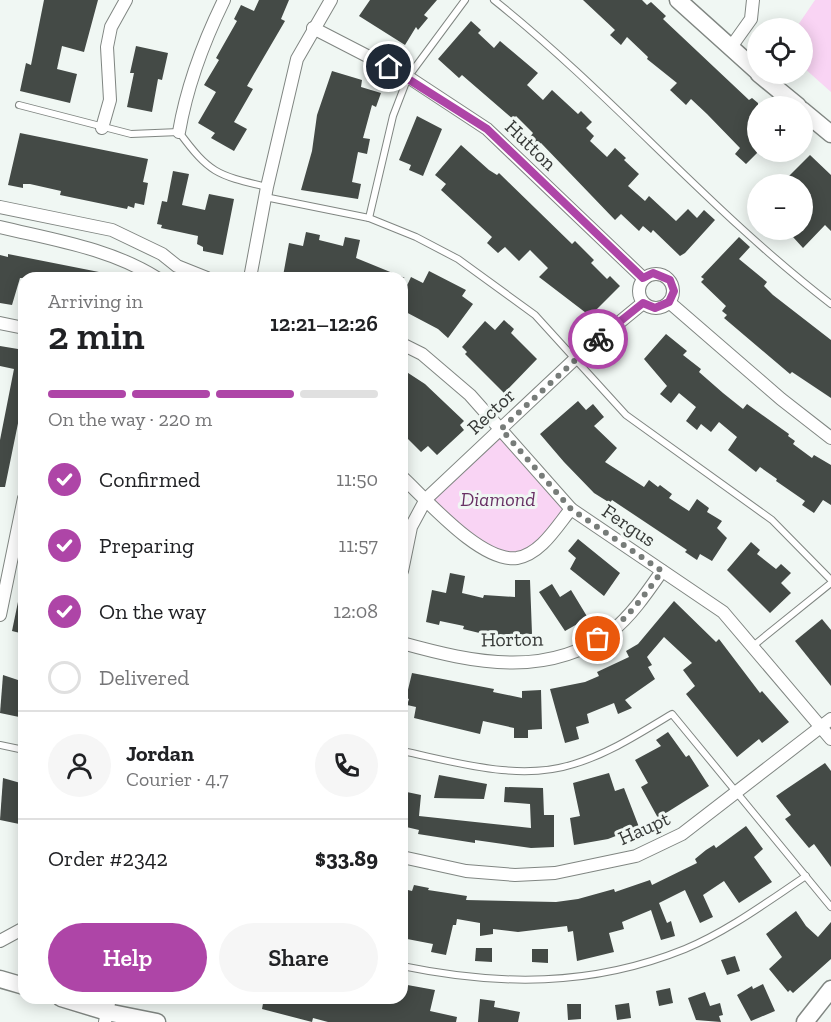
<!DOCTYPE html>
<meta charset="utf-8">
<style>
body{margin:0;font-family:"Zilla Slab",serif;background:#f6f6f6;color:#202124;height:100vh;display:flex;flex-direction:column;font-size:22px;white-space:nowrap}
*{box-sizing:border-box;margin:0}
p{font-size:20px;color:#757577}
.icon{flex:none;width:33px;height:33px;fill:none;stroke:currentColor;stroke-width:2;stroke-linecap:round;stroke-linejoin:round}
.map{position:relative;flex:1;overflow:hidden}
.sheet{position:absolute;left:18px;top:272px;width:390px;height:732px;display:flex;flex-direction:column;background:#fff;border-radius:18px;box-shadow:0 3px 15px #0003}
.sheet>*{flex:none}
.buttons{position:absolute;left:747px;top:18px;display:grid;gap:12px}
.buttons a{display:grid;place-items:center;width:66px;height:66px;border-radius:50%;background:#fff;box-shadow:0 3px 15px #0003;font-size:30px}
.pin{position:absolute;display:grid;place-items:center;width:51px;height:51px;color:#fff;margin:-26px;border:3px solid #fff;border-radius:50%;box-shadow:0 2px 6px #0007}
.courier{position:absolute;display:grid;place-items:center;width:60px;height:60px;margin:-30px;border:4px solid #ae45a7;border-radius:50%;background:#fff;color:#222;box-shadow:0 2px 8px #0007}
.summary em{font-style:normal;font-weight:600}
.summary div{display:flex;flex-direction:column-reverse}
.summary{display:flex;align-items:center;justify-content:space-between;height:102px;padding:0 30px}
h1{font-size:39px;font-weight:600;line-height:45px}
.bar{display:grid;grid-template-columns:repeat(4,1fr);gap:9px 6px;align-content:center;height:72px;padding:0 30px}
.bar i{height:8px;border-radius:4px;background:#e0e0e0}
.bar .on{background:#ae45a7}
.bar p{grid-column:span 4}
.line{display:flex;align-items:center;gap:15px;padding:0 30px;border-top:2px solid #e0e0e0}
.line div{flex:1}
.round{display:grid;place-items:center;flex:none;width:63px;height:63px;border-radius:32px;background:#f6f6f6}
ol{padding:0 30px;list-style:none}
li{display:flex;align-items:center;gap:18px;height:66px}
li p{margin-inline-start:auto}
li .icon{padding:6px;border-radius:50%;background:#ae45a7;color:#fff;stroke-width:4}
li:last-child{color:#757577}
li i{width:33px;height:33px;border:3px solid #e0e0e0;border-radius:50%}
.button{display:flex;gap:12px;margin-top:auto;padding:12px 30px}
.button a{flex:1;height:69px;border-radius:36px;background:#ae45a7;color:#fff;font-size:24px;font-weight:600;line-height:69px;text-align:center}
.button a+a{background:#f6f6f6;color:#202124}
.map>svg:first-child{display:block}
</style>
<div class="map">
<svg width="831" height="1022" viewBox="0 0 831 1022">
<rect width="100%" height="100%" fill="#f0f7f3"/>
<g fill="#f9d4f4">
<polygon points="815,0 831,0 831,92 803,67 802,28 796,28"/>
<polygon points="501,430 569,508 542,543 517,556 497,553 428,499"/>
</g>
<g fill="#444a46">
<polygon points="44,0 98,0 84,52 62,46 57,69 77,74 70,103 20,91 26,63 31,65"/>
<polygon points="259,0 289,0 281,19 285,21 247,86 253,89 234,122 247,129 234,151 211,138 215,133 198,123 216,92 204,85 219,60 216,58 237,21 234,19 241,5 254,11"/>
<polygon points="370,0 437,0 424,15 428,18 418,30 416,27 405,45 359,16"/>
<polygon points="583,0 642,0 647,5 651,2 666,16 663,19 749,100 752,98 758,103 758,152 746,164 735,154 740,148 707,114 691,99 686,105 670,90 677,83 647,59 648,57 627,37 621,45 610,35 615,30"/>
<polygon points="471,21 481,30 478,33 494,48 500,41 538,73 527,85 543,100 552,90 578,114 581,111 592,122 586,128 594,136 590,141 607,157 615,148 626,158 624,160 639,174 628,186 645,201 649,196 676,221 688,209 697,218 704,210 715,220 685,253 680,256 653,230 651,233 643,226 639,231 621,214 615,220 541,143 539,145 530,137 533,133 516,116 513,119 462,75 459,78 438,59"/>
<polygon points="136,46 168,53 162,80 158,79 152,112 127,107 134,73 130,73"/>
<polygon points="332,71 362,80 361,87 381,93 376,107 372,105 363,138 370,139 367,154 358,152 352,182 361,184 358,199 301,190 312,151 317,115"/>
<polygon points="417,116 442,129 423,176 409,170 411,165 399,160"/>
<polygon points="20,133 148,159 143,182 148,183 144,205 135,203 134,208 128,206 127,209 60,195 61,191 30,184 23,184 23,188 8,185"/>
<polygon points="461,145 489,170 497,175 499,173 572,244 575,241 594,260 591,263 607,279 610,276 620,286 590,316 539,277 548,268 530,250 519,261 505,247 498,253 487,243 492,237 441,190 446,184 435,175"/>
<polygon points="810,155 831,175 831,231 825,225 803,248 793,237 802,230 802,184 781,184"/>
<polygon points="173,171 189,174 182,205 205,210 209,194 234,199 223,255 203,251 203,247 197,244 198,236 161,228 162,225 157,224 162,201 167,202"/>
<polygon points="306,232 320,235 319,240 343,246 345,237 360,240 356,258 405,278 283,276 289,243 303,246"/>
<polygon points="739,237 750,247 739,259 767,282 764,286 773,295 831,340 831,398 792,372 790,374 724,318 727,315 722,311 726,306 701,282 704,279 701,277"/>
<polygon points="8,254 99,272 98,278 20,278 12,305 0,303 0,255 8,257"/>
<polygon points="429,271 466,290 462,296 473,304 448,338 438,329 402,310 402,296 411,277 423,283"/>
<polygon points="504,320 514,329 511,333 537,359 504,393 465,354 467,352 462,347 485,321 495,330"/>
<polygon points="666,334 687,351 683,355 701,369 699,372 723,393 743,409 747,404 789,434 788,436 795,441 793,444 812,458 814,455 831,465 831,505 823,500 814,513 802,505 805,501 776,481 777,479 760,467 756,472 728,450 737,437 719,422 711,432 701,424 697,430 686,421 696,407 679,393 671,403 660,394 667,386 644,359"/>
<polygon points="0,346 18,349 19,346 24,347 24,394 5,487 0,487 0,440 14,369 0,366"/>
<polygon points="402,369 425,384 464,421 460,425 464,430 437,455 428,446 421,452 402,433"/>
<polygon points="578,401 586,410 593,404 604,417 594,426 617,448 605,462 644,487 649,480 658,487 660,485 672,494 669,498 689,511 697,499 709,508 707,512 722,521 717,528 727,538 712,561 700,554 697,560 685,552 687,550 612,500 610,503 594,493 564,462 540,434"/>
<polygon points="578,539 620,573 604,596 570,569 576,558 568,551"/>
<polygon points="751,542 760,550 757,554 776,569 781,564 791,573 781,583 791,593 770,613 727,570"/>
<polygon points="450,573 465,576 462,593 483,598 484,595 515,597 515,580 530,580 532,634 528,634 528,638 504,639 463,629 464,626 440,621 439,625 426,622 432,590 446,593"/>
<polygon points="552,584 560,597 571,590 588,618 565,631 539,592"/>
<polygon points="19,597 24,598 24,634 12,631"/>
<polygon points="674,601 716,642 719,639 760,693 762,691 789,722 762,743 759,739 737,757 686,694 695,686 683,670 692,663 664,637 647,657 652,665 648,667 655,679 625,700 632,708 618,714 614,703 587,714 589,723 576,727 579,739 565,743 550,689 585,682 599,676 597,672 629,657 626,651 638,644"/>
<polygon points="822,619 831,630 831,686 795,641"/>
<polygon points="412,673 494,689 493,692 522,698 522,691 541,690 542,729 528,730 528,738 514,738 514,728 483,721 480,734 414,718 416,707 407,705 409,699 406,698"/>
<polygon points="3,675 24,682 24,718 0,713"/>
<polygon points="668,732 686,757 689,755 709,786 658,818 641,787 648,783 635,760 661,746 656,740"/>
<polygon points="825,763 831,771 831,867 814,844 809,848 794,830 785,819 791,815 776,796"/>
<polygon points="609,773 615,791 624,788 639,827 608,839 574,845 570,818 580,816 573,783"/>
<polygon points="439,775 487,784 484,799 434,798"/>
<polygon points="3,778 24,784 24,825 0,820"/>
<polygon points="505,787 543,788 544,815 554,815 554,847 531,848 475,840 475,843 418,834 419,830 402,826 402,791 421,795 419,816 531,828 530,804 504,802"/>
<polygon points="746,826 763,849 754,857 772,882 739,903 724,881 703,895 713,917 700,923 685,890 659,903 667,923 671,921 675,936 661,940 651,910 622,922 624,929 609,933 614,952 577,961 573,931 568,932 567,926 518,932 493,929 493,934 480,936 480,923 457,919 456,925 453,925 446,955 431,952 433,944 402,938 402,920 408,890 412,891 414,885 429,888 428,890 467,896 466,900 556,902 578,899 614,889 615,892 650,880 652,885 697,863 695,859 706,850 714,845 716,848"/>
<polygon points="796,911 806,926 818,937 831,922 831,959 793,993 790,990 788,992 769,969 782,957 766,934"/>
<polygon points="476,948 492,948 492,962 475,961"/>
<polygon points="532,949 548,949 548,963 532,962"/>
<polygon points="735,956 740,971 727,975 721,960"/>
<polygon points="402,984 435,990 430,1011 457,1017 456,1022 328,1022 313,1018 312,1022 262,1009 264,998 369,998 389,1001 390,998 402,998"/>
<polygon points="763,984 775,1011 751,1021 737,995 752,986 753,989"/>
<polygon points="670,988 673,1003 659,1006 656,991"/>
<polygon points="705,992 710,1006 720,1003 723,1015 719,1016 721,1022 696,1020 688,998"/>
<polygon points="480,999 495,1001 494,1007 520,1012 518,1022 478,1022"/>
<polygon points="629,1003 631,1018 617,1020 615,1005"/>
<polygon points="567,1004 581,1004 581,1019 568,1020"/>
</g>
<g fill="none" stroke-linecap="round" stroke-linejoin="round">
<defs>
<g id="service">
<path d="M494,0C613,95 711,212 831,304"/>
<path d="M19,105L131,134L179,132C210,174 217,175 267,187"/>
<polyline points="265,197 369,218 416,237 458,259 535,315 626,415 772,520 831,580"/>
<polyline points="369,218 393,116 408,77 465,0"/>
<polyline points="753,646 831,583"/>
<polyline points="0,745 24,750"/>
<path d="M402,751C456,762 519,782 574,764C610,753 640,733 672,714L831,907"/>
<path d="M402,966C499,986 591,987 685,949C728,931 767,902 806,876"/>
</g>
<g id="minor">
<polyline points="313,28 408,77 487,129 643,278"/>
<polyline points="731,47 751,19 753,0"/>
<polyline points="102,128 110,100 107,47 111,27 126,0"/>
<path d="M179,132C187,85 203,43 224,0"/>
<polyline points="0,207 112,230 162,254 177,266 207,278"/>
<path d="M0,227C54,240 109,248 157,278"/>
<circle cx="656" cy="291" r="17"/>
<polyline points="250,278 267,187 297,59 331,0"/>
<polyline points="669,302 781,399 831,438"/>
<polyline points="0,323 24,328"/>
<polyline points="402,344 422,354 470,395 571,509 723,612 831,739"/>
<path d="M402,477C427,500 481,563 517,558C541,554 557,526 571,509"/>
<polyline points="402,571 411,527 426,499 576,358 643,303"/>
<polyline points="0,615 24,498"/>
<path d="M402,643C474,663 548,679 612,631C632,615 648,591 662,571"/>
<polyline points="402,857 466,871 515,875 555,873 636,856 682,834 831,719"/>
<polyline points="0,941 24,928"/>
<polyline points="105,1022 110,998"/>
</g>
<g id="tertiary">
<polyline points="678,0 758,72"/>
<polyline points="759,74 798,106"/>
<polyline points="802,110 831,134"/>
<polyline points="0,979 24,986"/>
<polyline points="61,998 107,1012 157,1022"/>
<polyline points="805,1022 831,989"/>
</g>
</defs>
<use href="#service" stroke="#808682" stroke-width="8"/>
<use href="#minor" stroke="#808682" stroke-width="14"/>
<use href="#tertiary" stroke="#808682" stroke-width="19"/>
<use href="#service" stroke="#fff" stroke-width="6"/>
<use href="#minor" stroke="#fff" stroke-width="12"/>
<use href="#tertiary" stroke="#fff" stroke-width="16"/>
</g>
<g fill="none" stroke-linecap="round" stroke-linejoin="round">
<path stroke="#777c79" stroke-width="6" stroke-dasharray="0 10.8" d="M598,639C625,623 644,596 662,571L571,509L501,429L598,339"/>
<polyline stroke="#ae45a7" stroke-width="8" points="389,67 487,129 643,278 653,273 670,280 674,291 669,302 655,308 643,303 598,339"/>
</g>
<g text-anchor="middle" stroke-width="6" stroke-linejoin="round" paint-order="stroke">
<g font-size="20" fill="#363937" stroke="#f0f7f3">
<text transform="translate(531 145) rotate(44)" y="7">Hutton</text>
<text transform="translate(491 411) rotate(-43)" y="7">Rector</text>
<text transform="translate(629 525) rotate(34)" y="7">Fergus</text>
<text transform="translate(512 639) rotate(-1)" y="7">Horton</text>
<text transform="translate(644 828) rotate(-24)" y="7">Haupt</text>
</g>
<g font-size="20" font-style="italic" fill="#683064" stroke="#f0f7f3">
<text x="498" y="506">Diamond</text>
</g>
</g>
</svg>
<div class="buttons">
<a><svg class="icon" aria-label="locate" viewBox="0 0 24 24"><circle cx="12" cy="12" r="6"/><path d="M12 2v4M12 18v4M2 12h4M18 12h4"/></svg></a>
<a>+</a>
<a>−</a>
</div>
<div class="pin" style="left:598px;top:639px;background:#ea580c"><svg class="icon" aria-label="bag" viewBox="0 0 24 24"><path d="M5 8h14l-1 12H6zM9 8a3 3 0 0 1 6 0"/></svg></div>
<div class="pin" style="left:389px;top:67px;background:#1f2937"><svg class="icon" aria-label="home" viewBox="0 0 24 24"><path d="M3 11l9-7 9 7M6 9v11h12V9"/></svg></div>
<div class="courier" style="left:598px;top:339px"><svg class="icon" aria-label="bike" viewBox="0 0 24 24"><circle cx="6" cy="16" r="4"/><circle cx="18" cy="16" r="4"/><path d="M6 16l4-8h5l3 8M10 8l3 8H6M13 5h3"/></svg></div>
<section class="sheet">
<div class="summary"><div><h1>2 min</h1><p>Arriving in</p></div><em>12:21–12:26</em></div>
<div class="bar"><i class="on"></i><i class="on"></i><i class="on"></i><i></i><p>On the way · 220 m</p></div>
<ol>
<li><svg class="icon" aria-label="check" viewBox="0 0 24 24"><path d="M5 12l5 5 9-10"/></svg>Confirmed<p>11:50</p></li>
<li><svg class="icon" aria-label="check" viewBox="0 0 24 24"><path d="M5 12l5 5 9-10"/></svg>Preparing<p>11:57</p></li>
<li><svg class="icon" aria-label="check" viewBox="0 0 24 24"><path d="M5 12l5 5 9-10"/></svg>On the way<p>12:08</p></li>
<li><i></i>Delivered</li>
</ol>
<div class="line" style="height:108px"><a class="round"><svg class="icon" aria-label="person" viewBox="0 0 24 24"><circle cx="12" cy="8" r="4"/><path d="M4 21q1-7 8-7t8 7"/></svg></a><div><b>Jordan</b><p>Courier · 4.7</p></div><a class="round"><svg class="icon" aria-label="phone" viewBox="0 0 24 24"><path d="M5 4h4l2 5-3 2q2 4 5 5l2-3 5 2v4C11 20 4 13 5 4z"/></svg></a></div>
<div class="line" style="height:78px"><div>Order #2342</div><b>$33.89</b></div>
<div class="button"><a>Help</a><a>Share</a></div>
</section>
</div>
